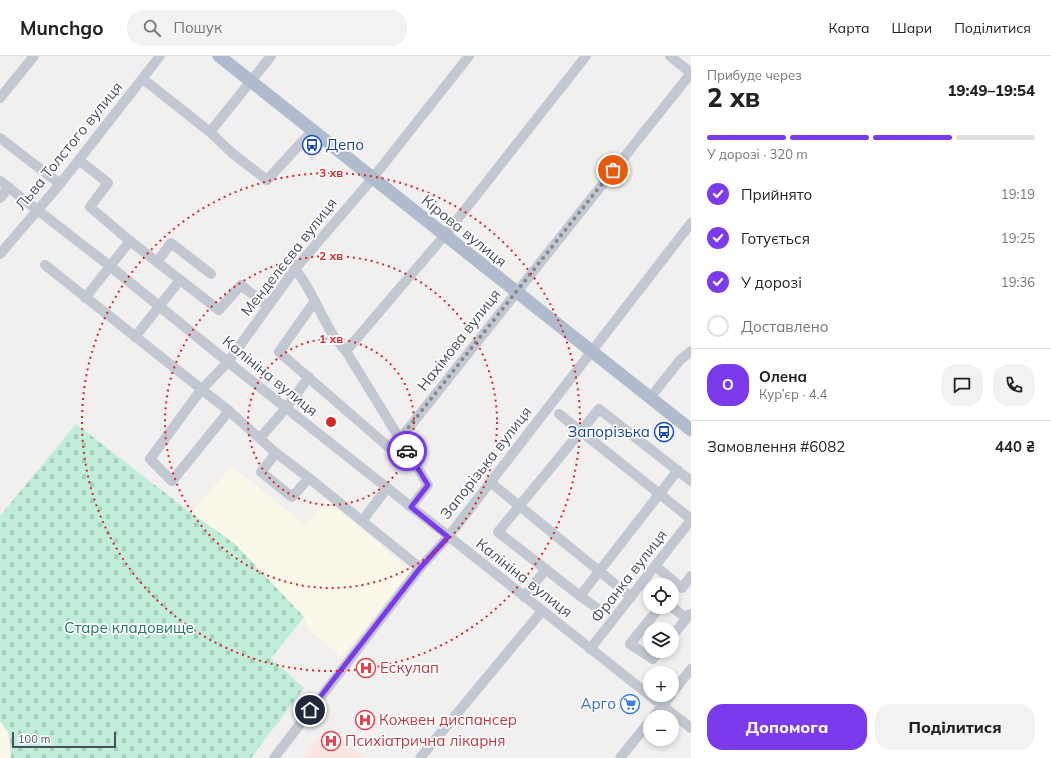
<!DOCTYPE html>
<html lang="uk">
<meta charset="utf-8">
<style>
body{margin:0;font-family:Mulish,sans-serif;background:#f2f2f2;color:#222;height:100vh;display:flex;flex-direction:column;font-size:15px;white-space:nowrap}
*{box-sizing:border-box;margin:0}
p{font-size:13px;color:#767676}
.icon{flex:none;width:22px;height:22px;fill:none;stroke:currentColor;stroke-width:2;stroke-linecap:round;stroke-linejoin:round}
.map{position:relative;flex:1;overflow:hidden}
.side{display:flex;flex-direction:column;background:#fff;width:360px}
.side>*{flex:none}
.tools{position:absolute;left:643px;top:522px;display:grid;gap:8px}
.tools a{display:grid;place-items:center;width:36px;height:36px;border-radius:50%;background:#fff;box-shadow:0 2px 6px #0003;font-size:20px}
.scale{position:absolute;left:12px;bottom:10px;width:104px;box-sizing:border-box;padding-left:4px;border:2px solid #48505c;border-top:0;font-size:11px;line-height:14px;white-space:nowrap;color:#48505c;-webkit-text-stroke:3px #fff;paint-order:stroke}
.pin{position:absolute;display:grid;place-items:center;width:34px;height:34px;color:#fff;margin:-17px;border:2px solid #fff;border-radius:50%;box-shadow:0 1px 4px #0007}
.courier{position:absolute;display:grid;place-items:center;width:40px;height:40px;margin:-20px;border:3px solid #7c3aed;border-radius:50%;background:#fff;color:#222;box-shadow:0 1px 5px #0007}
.summary em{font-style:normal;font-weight:800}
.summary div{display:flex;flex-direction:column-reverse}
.summary{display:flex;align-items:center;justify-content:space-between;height:68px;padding:0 16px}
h1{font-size:26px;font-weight:800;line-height:30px}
.bar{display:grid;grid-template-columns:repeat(4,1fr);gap:6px 4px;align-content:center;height:48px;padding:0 16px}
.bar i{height:5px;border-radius:3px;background:#e0e0e0}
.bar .on{background:#7c3aed}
.bar p{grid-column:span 4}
.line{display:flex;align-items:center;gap:10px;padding:0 16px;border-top:1px solid #e0e0e0}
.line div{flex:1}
.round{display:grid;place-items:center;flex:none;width:42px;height:42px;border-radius:16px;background:#f2f2f2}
ol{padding:0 16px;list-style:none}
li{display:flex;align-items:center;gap:12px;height:44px}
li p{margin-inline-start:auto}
li .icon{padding:4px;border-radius:50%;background:#7c3aed;color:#fff;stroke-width:4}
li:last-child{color:#767676}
li i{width:22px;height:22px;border:2px solid #e0e0e0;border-radius:50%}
.cta{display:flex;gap:8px;margin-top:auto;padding:8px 16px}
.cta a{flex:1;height:46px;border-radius:16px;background:#7c3aed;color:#fff;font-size:16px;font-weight:800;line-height:46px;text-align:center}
.cta a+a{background:#f2f2f2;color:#222}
header{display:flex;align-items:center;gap:24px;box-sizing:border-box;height:56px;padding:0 20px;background:#fff;border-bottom:1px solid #e0e0e0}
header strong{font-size:19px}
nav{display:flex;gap:22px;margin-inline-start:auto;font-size:14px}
.search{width:280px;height:36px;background:#f2f2f2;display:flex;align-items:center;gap:10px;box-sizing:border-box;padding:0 14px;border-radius:16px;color:#767676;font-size:15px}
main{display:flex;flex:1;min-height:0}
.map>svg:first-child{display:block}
</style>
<header>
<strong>Munchgo</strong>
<div class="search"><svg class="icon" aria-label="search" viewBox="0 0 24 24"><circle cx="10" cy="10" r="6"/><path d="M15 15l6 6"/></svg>Пошук</div>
<nav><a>Карта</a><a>Шари</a><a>Поділитися</a></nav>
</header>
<main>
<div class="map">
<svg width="691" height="702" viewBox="0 0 691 702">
<defs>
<pattern id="cemetery-stones" width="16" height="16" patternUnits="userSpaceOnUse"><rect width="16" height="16" fill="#c0edd7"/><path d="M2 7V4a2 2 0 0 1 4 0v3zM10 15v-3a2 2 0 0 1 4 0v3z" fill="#a6cdbb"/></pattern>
</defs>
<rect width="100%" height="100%" fill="#f2f0ef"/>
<g fill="#fbf8ea">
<polygon points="232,410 305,469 327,444 410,515 341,601 309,574 304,561 234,487 191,457"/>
<polygon points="0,665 9,678 11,702 0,702"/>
</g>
<polygon fill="#fae6e1" points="329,669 363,702 304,702"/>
<polygon fill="url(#cemetery-stones)" points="76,368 191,457 234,487 304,561 271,602 304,632 251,702 11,702 9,678 0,665 0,460"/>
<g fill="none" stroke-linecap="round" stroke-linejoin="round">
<g stroke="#c1c8d1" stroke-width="10">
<polyline points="670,0 691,17"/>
<polyline points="143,23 210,76 232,97 267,124 313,74"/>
<polyline points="0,42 34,0"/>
<polyline points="210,76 271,0"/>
<polyline points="0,82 60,128"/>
<polyline points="79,104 108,127 90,151 130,185 85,242"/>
<polyline points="0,125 111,211 228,306 691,672"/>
<polyline points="0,142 9,131"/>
<polyline points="130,185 157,206"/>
<polyline points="0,198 60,128 160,0"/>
<polyline points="45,209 229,355 276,397 261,416 292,441 309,422 420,512"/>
<path d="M295,213C316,238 323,272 346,295L428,429L411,451"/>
<polyline points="211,218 171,187 157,206 219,254 241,229 267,250"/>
<polyline points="315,245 279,296 392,394 400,383 691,17"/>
<polyline points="135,281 180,224"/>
<polyline points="346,295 445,179 586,0"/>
<polyline points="650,342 680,304 691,295"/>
<polyline points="229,355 172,425 150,403 201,334 228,306 295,213 372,123 469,0"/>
<polyline points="559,358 691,463"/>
<polyline points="260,382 286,352 309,321"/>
<polyline points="276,397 309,422"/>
<polyline points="678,414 580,540 498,476 599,353 691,425"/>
<polyline points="490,426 631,541"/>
<polyline points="362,465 387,432"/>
<polyline points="655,510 682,532 691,520"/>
<polyline points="580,540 597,552"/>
<polyline points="524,541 546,513"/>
<polyline points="672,551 686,562"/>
<polyline points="672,580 690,558 691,559"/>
<polyline points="590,593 691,464"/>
<polyline points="660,595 653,603 630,588 660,551"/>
<polyline points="672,637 691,613"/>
<polyline points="653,661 671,639"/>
<polyline points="274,702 420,512 448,481 691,167"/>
<polyline points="420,702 542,555"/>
<polyline points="620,702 650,665"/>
</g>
<polyline stroke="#b0bbcd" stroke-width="13" points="219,0 691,374"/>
</g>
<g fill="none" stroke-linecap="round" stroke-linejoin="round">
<polyline stroke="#84888f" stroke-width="4" stroke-dasharray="0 7.2" points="407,395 400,382 613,114"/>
<polyline stroke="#7c3aed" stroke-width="5" points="310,654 420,512 448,481 411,451 428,429 407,395"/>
</g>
<g fill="none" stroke="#d62828" stroke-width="2" stroke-dasharray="2 4">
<circle cx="331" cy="366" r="83"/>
<circle cx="331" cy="366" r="166"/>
<circle cx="331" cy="366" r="249"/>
</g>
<defs>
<symbol id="bus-ring" viewBox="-11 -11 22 22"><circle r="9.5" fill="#fff" stroke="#1a4fb4" stroke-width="1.5"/><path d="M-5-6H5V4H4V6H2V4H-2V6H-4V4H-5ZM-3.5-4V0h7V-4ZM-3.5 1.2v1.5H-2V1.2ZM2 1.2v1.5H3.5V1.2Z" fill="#1a4fb4"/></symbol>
<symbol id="hospital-ring" viewBox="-11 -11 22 22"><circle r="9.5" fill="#fff" stroke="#e0444e" stroke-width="1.5"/><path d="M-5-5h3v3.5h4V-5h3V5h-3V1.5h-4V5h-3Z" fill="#e0444e"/></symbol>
<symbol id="supermarket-ring" viewBox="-11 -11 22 22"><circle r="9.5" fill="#fff" stroke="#3f7fe0" stroke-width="1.5"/><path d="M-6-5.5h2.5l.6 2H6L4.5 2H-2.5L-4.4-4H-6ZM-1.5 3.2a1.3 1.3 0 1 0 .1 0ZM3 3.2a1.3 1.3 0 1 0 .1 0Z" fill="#3f7fe0"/></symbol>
</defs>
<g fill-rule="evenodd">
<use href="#bus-ring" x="301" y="78" width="22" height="22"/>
<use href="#bus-ring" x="653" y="365" width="22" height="22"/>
<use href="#hospital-ring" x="355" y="601" width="22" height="22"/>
<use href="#supermarket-ring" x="619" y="637" width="22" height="22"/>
<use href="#hospital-ring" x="354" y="653" width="22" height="22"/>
<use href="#hospital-ring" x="320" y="674" width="22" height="22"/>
</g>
<g text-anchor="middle" stroke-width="3.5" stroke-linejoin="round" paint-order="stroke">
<g font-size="15" fill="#164399" stroke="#fff" text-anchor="start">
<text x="326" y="94">Депо</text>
<text x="650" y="381" text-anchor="end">Запорізька</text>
</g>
<g font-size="15" fill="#48505c" stroke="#fff">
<text transform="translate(69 90) rotate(-51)" y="5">Льва Толстого вулиця</text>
<text transform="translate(464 175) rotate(39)" y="5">Кірова вулиця</text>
<text transform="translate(289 201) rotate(-52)" y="5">Менделєєва вулиця</text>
<text transform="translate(459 284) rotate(-52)" y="5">Нахімова вулиця</text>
<text transform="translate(270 320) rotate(39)" y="5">Калініна вулиця</text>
<text transform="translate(486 407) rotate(-52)" y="5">Запорізька вулиця</text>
<text transform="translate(629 520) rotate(-52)" y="5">Франка вулиця</text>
<text transform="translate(524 522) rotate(38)" y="5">Калініна вулиця</text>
</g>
<g font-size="15" fill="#1b7b56" stroke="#fff">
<text x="129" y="577">Старе кладовище</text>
</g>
<g font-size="15" fill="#be3a42" stroke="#fff" text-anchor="start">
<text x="380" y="617">Ескулап</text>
<text x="379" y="669">Кожвен диспансер</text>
<text x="345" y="690">Психіатрична лікарня</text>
</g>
<g font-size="15" fill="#366cbe" stroke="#fff" text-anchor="end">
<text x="616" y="653">Арго</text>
</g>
</g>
<circle cx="331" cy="366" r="6" fill="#d62828" stroke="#fff" stroke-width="2"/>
<g font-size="12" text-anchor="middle" font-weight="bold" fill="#d62828" stroke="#fff" stroke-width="3.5" stroke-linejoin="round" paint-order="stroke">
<text x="331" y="121">3 хв</text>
<text x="331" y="204">2 хв</text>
<text x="331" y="287">1 хв</text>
</g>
</svg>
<div class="tools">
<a><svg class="icon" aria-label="locate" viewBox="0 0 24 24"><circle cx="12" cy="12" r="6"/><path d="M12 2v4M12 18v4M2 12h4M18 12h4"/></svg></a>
<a><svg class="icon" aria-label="layers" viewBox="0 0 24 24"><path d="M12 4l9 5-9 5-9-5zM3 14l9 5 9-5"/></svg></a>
<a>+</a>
<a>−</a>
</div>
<div class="scale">100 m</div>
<div class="pin" style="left:613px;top:114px;background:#ea580c"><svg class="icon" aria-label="bag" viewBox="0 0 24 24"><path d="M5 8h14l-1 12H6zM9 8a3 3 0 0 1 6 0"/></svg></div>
<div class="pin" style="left:310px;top:654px;background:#1f2937"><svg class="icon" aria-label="home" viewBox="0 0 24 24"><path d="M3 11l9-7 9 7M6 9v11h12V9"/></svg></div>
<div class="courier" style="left:407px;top:395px"><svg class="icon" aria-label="car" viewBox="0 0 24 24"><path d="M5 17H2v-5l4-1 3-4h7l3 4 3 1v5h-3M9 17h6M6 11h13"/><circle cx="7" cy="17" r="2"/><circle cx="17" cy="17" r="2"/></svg></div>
</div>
<section class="side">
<div class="summary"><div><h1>2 хв</h1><p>Прибуде через</p></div><em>19:49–19:54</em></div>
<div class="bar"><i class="on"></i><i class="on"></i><i class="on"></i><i></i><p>У дорозі · 320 m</p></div>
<ol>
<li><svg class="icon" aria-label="check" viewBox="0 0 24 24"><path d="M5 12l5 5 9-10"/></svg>Прийнято<p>19:19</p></li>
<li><svg class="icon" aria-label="check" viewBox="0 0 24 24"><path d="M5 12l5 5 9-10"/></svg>Готується<p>19:25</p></li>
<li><svg class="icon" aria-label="check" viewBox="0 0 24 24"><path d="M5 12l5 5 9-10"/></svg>У дорозі<p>19:36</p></li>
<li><i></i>Доставлено</li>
</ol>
<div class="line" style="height:72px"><b class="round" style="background:#7c3aed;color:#fff">О</b><div><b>Олена</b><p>Кур’єр · 4.4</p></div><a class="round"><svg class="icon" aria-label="chat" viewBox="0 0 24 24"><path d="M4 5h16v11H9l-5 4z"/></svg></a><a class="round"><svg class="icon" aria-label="phone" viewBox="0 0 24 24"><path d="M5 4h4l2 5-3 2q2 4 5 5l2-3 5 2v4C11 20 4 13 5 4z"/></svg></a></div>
<div class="line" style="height:52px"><div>Замовлення #6082</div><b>440 ₴</b></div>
<div class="cta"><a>Допомога</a><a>Поділитися</a></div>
</section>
</main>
